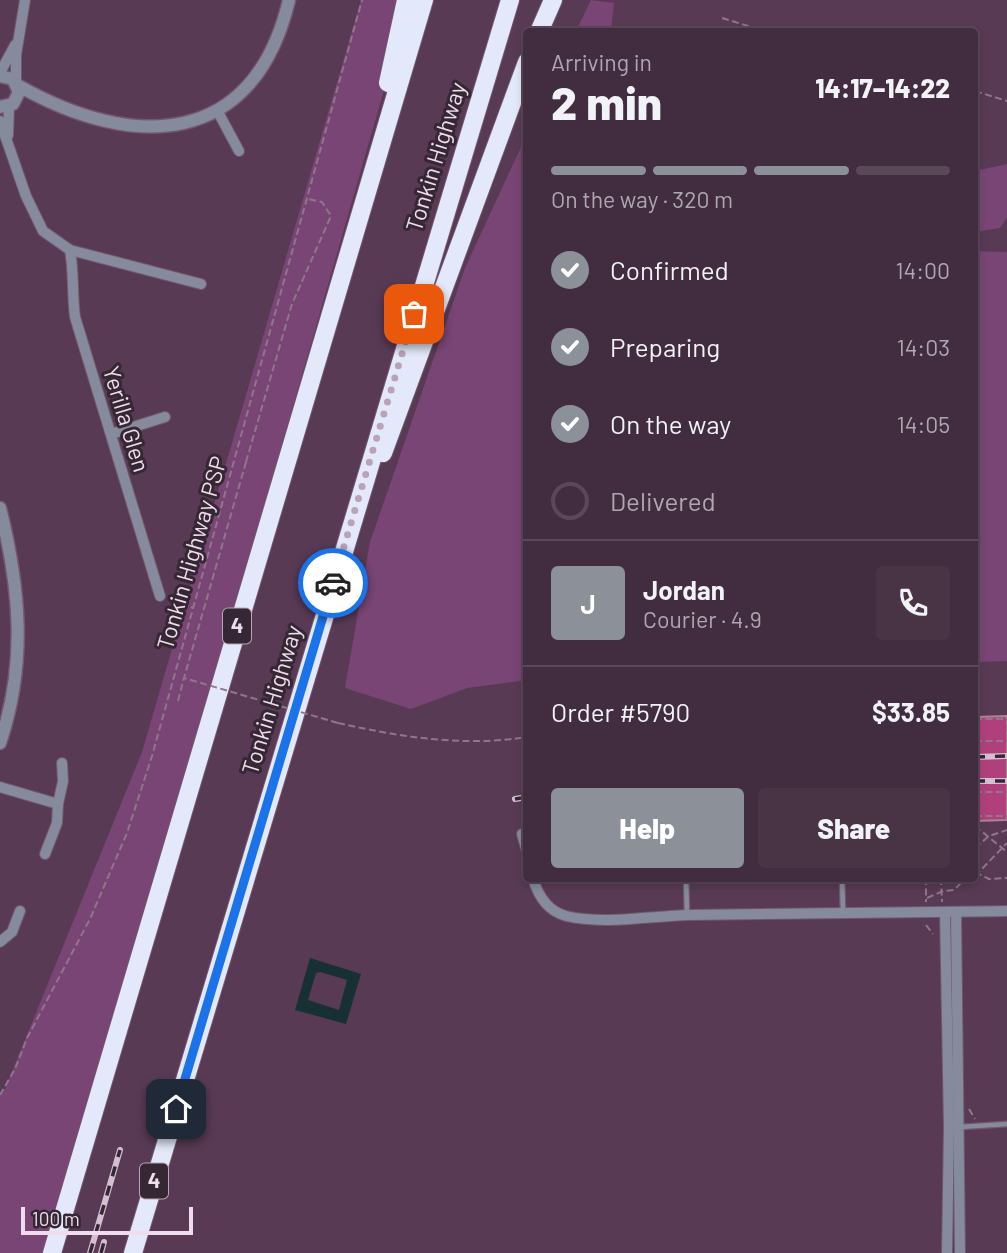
<!DOCTYPE html>
<meta charset="utf-8">
<style>
body{margin:0;font-family:Barlow,sans-serif;background:#493446;color:#f1f3f6;height:100vh;display:flex;flex-direction:column;font-size:26px;white-space:nowrap}
*{box-sizing:border-box;margin:0}
p{font-size:23px;color:#aea7b0}
.icon{flex:none;width:38px;height:38px;fill:none;stroke:currentColor;stroke-width:2;stroke-linecap:round;stroke-linejoin:round}
.map{position:relative;flex:1;overflow:hidden}
.sheet{position:absolute;left:523px;top:28px;width:455px;height:854px;display:flex;flex-direction:column;background:#422c3f;border-radius:7px;box-shadow:0 4px 10px #0003,0 0 0 2px #5a4859}
.sheet>*{flex:none}
.scale{position:absolute;left:21px;bottom:18px;width:172px;box-sizing:border-box;padding-left:7px;border:4px solid #efdcec;border-top:0;font-size:19px;line-height:24px;white-space:nowrap;color:#efdcec;-webkit-text-stroke:5px #352733;paint-order:stroke}
.pin{position:absolute;display:grid;place-items:center;width:60px;height:60px;color:#fff;margin:-30px;border-radius:14px;box-shadow:0 4px 10px #0006}
.courier{position:absolute;display:grid;place-items:center;width:70px;height:70px;margin:-35px;border:5px solid #1a73e8;border-radius:50%;background:#fff;color:#222;box-shadow:0 2px 9px #0007}
.head em{font-style:normal;font-weight:800}
.head div{display:flex;flex-direction:column-reverse}
.head{display:flex;align-items:center;justify-content:space-between;height:119px;padding:0 28px}
h1{font-size:46px;font-weight:800;line-height:52px}
.bar{display:grid;grid-template-columns:repeat(4,1fr);gap:10px 7px;align-content:center;height:84px;padding:0 28px}
.bar i{height:9px;border-radius:5px;background:#5a4859}
.bar .on{background:#8c9099}
.bar p{grid-column:span 4}
.line{display:flex;align-items:center;gap:18px;padding:0 28px;border-top:2px solid #5a4859}
.line div{flex:1}
.round{display:grid;place-items:center;flex:none;width:74px;height:74px;border-radius:7px;background:#493446}
ol{padding:0 28px;list-style:none}
li{display:flex;align-items:center;gap:21px;height:77px}
li p{margin-inline-start:auto}
li .icon{padding:7px;border-radius:50%;background:#8c9099;color:#fff;stroke-width:4}
li:last-child{color:#aea7b0}
li i{width:38px;height:38px;border:4px solid #5a4859;border-radius:50%}
.button{display:flex;gap:14px;margin-top:auto;padding:14px 28px}
.button a{flex:1;height:80px;border-radius:7px;background:#8c9099;color:#fff;font-size:28px;font-weight:800;line-height:80px;text-align:center}
.button a+a{background:#493446;color:#f1f3f6}
.map>svg:first-child{display:block}
</style>
<div class="map">
<svg width="1007" height="1253" viewBox="0 0 1007 1253">
<rect width="100%" height="100%" fill="#583a54"/>
<g fill="#794574">
<polygon points="361,0 410,0 49,1253 0,1253 0,1095 5,1089 142,752"/>
<polygon points="591,0 614,3 611,31 576,31"/>
<polygon points="527,134 527,680 467,688 411,709 345,688 370,542 465,268"/>
<polygon points="1007,164 1007,218 1000,228 975,232 975,171"/>
<polygon points="975,251 1007,252 1007,661 975,662"/>
</g>
<path fill="#173034" fill-rule="evenodd" d="M310,958L361,974L346,1024L295,1010ZM320,972L347,980L339,1010L308,1000L316,973Z"/>
<polygon fill="#b0407c" stroke="#ae8396" stroke-width="2" points="1007,716 1007,820 975,821 975,717"/>
<g fill="none" stroke-linecap="round" stroke-linejoin="round">
<defs>
<g id="service">
<polyline points="686,878 687,914"/>
<polyline points="842,878 843,912"/>
<polyline points="960,1127 1007,1124"/>
</g>
<g id="minor">
<polyline points="0,73 15,45"/>
<polyline points="16,82 16,55 25,0"/>
<polyline points="218,112 239,151"/>
<polyline points="0,121 26,196 43,231 70,250 201,284"/>
<polyline points="8,135 9,106"/>
<path d="M70,250C74,272 72,294 75,317L160,596"/>
<polyline points="111,434 165,417"/>
<polyline points="0,787 58,804"/>
<polyline points="522,834 527,852"/>
<polyline points="45,854 57,823 58,804 63,781 62,763"/>
<path d="M533,878C538,896 548,911 566,916C603,925 651,916 688,915C795,913 901,913 1007,911"/>
<polyline points="945,912 949,1127 947,1253"/>
<polyline points="956,912 960,1253"/>
<polyline points="0,942 12,932 20,911"/>
</g>
<g id="tertiary">
<polyline points="0,76 13,79 19,92 13,104 0,107"/>
<path d="M19,86C134,151 254,148 289,0"/>
<path d="M0,508C20,588 27,663 0,743"/>
</g>
<g id="motorway">
<polyline points="539,32 553,0"/>
<polyline points="388,83 406,0"/>
<polyline points="383,453 527,62"/>
<polyline points="52,1253 424,0"/>
<polyline points="133,1253 510,0"/>
</g>
</defs>
<use href="#service" stroke="#73576f" stroke-width="7"/>
<use href="#minor" stroke="#73576f" stroke-width="12"/>
<use href="#tertiary" stroke="#73576f" stroke-width="15"/>
<use href="#motorway" stroke="#73576f" stroke-width="20"/>
<g stroke="#90768c" stroke-width="2" stroke-dasharray="7 3.5" stroke-linecap="butt">
<polyline points="722,18 768,32"/>
<polyline points="975,91 1007,101"/>
<polyline points="246,462 292,304 331,216 322,202 308,199"/>
<polyline points="171,600 193,608"/>
<polyline points="178,701 184,678"/>
<polyline points="975,719 1005,719"/>
<path d="M338,723C401,737 462,747 527,737"/>
<polyline points="975,741 1007,741 1007,719"/>
<polyline points="975,792 1007,792"/>
<polyline points="975,816 1007,816"/>
<polyline points="975,826 1007,852"/>
<polyline points="975,848 989,836 1007,830"/>
<polyline points="975,872 989,879 1007,878"/>
<polyline points="975,876 1007,843"/>
<polyline points="926,878 926,902"/>
<polyline points="941,878 942,902"/>
<polyline points="927,898 943,891 954,890 963,881 968,878"/>
<polyline points="926,925 933,934"/>
<polyline points="0,1095 15,1069 27,1038 90,919 127,833 152,756 362,0"/>
<polyline points="969,1109 975,1119"/>
</g>
<use href="#service" stroke="#858b9c" stroke-width="4.5"/>
<use href="#minor" stroke="#858b9c" stroke-width="10"/>
<use href="#tertiary" stroke="#858b9c" stroke-width="12"/>
<use href="#motorway" stroke="#e3e9fa" stroke-width="18"/>
<defs>
<g id="rail">
<polyline points="975,757 1007,756"/>
<polyline points="975,781 1007,781"/>
<polyline points="515,799 527,797"/>
<polyline points="90,1253 120,1150"/>
<polyline points="101,1253 104,1242"/>
</g>
</defs>
<use href="#rail" stroke="#d4bfd0" stroke-width="6"/>
<use href="#rail" stroke="#352733" stroke-width="3.5" stroke-dasharray="10" stroke-linecap="butt"/>
<polyline stroke="#90768c" stroke-width="2" stroke-dasharray="7 3.5" stroke-linecap="butt" points="246,462 184,678 338,723"/>
</g>
<g fill="none" stroke-linecap="round" stroke-linejoin="round">
<polyline stroke="#baa3b7" stroke-width="7" stroke-dasharray="0 12.6" points="333,583 414,314"/>
<polyline stroke="#1a73e8" stroke-width="9" points="176,1109 333,583"/>
</g>
<g text-anchor="middle" stroke-width="6" stroke-linejoin="round" paint-order="stroke">
<g fill="#352733" stroke="#b7a6b4" stroke-width="2">
<rect x="223" y="608.5" width="28" height="35" rx="5"/>
<rect x="140" y="1163.5" width="28" height="35" rx="5"/>
</g>
<g font-size="21" font-weight="bold" fill="#efdcec">
<text x="237" y="633">4</text>
<text x="154" y="1188">4</text>
</g>
<g font-size="23" fill="#efdcec" stroke="#352733">
<text transform="translate(436 157) rotate(-73)" y="8">Tonkin Highway</text>
<text transform="translate(126 419) rotate(73)" y="8">Yerilla Glen</text>
<text transform="translate(192 553) rotate(-74)" y="8">Tonkin Highway PSP</text>
<text transform="translate(272 700) rotate(-73)" y="8">Tonkin Highway</text>
</g>
</g>
</svg>
<div class="scale">100 m</div>
<div class="pin" style="left:414px;top:314px;background:#ea580c"><svg class="icon" aria-label="bag" viewBox="0 0 24 24"><path d="M5 8h14l-1 12H6zM9 8a3 3 0 0 1 6 0"/></svg></div>
<div class="pin" style="left:176px;top:1109px;background:#1f2937"><svg class="icon" aria-label="home" viewBox="0 0 24 24"><path d="M3 11l9-7 9 7M6 9v11h12V9"/></svg></div>
<div class="courier" style="left:333px;top:583px"><svg class="icon" aria-label="car" viewBox="0 0 24 24"><path d="M5 17H2v-5l4-1 3-4h7l3 4 3 1v5h-3M9 17h6M6 11h13"/><circle cx="7" cy="17" r="2"/><circle cx="17" cy="17" r="2"/></svg></div>
<section class="sheet">
<div class="head"><div><h1>2 min</h1><p>Arriving in</p></div><em>14:17–14:22</em></div>
<div class="bar"><i class="on"></i><i class="on"></i><i class="on"></i><i></i><p>On the way · 320 m</p></div>
<ol>
<li><svg class="icon" aria-label="check" viewBox="0 0 24 24"><path d="M5 12l5 5 9-10"/></svg>Confirmed<p>14:00</p></li>
<li><svg class="icon" aria-label="check" viewBox="0 0 24 24"><path d="M5 12l5 5 9-10"/></svg>Preparing<p>14:03</p></li>
<li><svg class="icon" aria-label="check" viewBox="0 0 24 24"><path d="M5 12l5 5 9-10"/></svg>On the way<p>14:05</p></li>
<li><i></i>Delivered</li>
</ol>
<div class="line" style="height:126px"><b class="round" style="background:#8c9099;color:#fff">J</b><div><b>Jordan</b><p>Courier · 4.9</p></div><a class="round"><svg class="icon" aria-label="phone" viewBox="0 0 24 24"><path d="M5 4h4l2 5-3 2q2 4 5 5l2-3 5 2v4C11 20 4 13 5 4z"/></svg></a></div>
<div class="line" style="height:91px"><div>Order #5790</div><b>$33.85</b></div>
<div class="button"><a>Help</a><a>Share</a></div>
</section>
</div>
